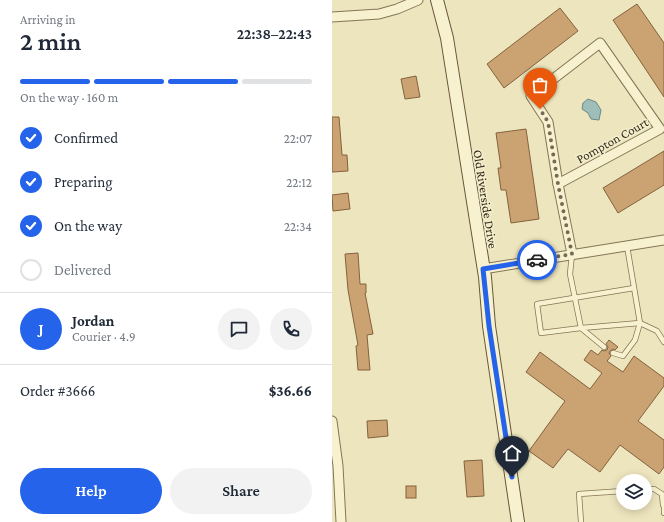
<!DOCTYPE html>
<meta charset="utf-8">
<style>
body{margin:0;font-family:"Crimson Pro",serif;background:#f2f2f3;color:#1f2937;height:100vh;display:flex;flex-direction:column;font-size:15px;white-space:nowrap}
*{box-sizing:border-box;margin:0}
p{font-size:13px;color:#747a83}
.icon{flex:none;width:22px;height:22px;fill:none;stroke:currentColor;stroke-width:2;stroke-linecap:round;stroke-linejoin:round}
.map{position:relative;flex:1;overflow:hidden}
.drawer{display:flex;flex-direction:column;background:#fff;width:332px}
.drawer>*{flex:none}
.fabs{position:absolute;left:284px;top:474px;display:grid;gap:8px}
.fabs a{display:grid;place-items:center;width:36px;height:36px;border-radius:50%;background:#fff;box-shadow:0 2px 10px #0003;font-size:20px}
.pin{position:absolute;display:grid;place-items:center;width:34px;height:34px;color:#fff;margin:-41px -17px;border-radius:50% 50% 50% 0;rotate:-45deg;box-shadow:0 0 4px #0007}
.pin .icon{rotate:45deg}
.courier{position:absolute;display:grid;place-items:center;width:40px;height:40px;margin:-20px;border:3px solid #2563eb;border-radius:50%;background:#fff;color:#222;box-shadow:0 1px 5px #0007}
.summary em{font-style:normal;font-weight:600}
.summary div{display:flex;flex-direction:column-reverse}
.summary{display:flex;align-items:center;justify-content:space-between;height:68px;padding:0 20px}
h1{font-size:26px;font-weight:600;line-height:30px}
.bar{display:grid;grid-template-columns:repeat(4,1fr);gap:6px 4px;align-content:center;height:48px;padding:0 20px}
.bar i{height:5px;border-radius:3px;background:#e0e1e3}
.bar .on{background:#2563eb}
.bar p{grid-column:span 4}
.line{display:flex;align-items:center;gap:10px;padding:0 20px;border-top:1px solid #e0e1e3}
.line div{flex:1}
.round{display:grid;place-items:center;flex:none;width:42px;height:42px;border-radius:21px;background:#f2f2f3}
ol{padding:0 20px;list-style:none}
li{display:flex;align-items:center;gap:12px;height:44px}
li p{margin-inline-start:auto}
li .icon{padding:4px;border-radius:50%;background:#2563eb;color:#fff;stroke-width:4}
li:last-child{color:#747a83}
li i{width:22px;height:22px;border:2px solid #e0e1e3;border-radius:50%}
.button{display:flex;gap:8px;margin-top:auto;padding:8px 20px}
.button a{flex:1;height:46px;border-radius:24px;background:#2563eb;color:#fff;font-size:16px;font-weight:600;line-height:46px;text-align:center}
.button a+a{background:#f2f2f3;color:#1f2937}
main{display:flex;flex:1;min-height:0}
.map>svg:first-child{display:block}
</style>
<main>
<section class="drawer">
<div class="summary"><div><h1>2 min</h1><p>Arriving in</p></div><em>22:38–22:43</em></div>
<div class="bar"><i class="on"></i><i class="on"></i><i class="on"></i><i></i><p>On the way · 160 m</p></div>
<ol>
<li><svg class="icon" aria-label="check" viewBox="0 0 24 24"><path d="M5 12l5 5 9-10"/></svg>Confirmed<p>22:07</p></li>
<li><svg class="icon" aria-label="check" viewBox="0 0 24 24"><path d="M5 12l5 5 9-10"/></svg>Preparing<p>22:12</p></li>
<li><svg class="icon" aria-label="check" viewBox="0 0 24 24"><path d="M5 12l5 5 9-10"/></svg>On the way<p>22:34</p></li>
<li><i></i>Delivered</li>
</ol>
<div class="line" style="height:72px"><b class="round" style="background:#2563eb;color:#fff">J</b><div><b>Jordan</b><p>Courier · 4.9</p></div><a class="round"><svg class="icon" aria-label="chat" viewBox="0 0 24 24"><path d="M4 5h16v11H9l-5 4z"/></svg></a><a class="round"><svg class="icon" aria-label="phone" viewBox="0 0 24 24"><path d="M5 4h4l2 5-3 2q2 4 5 5l2-3 5 2v4C11 20 4 13 5 4z"/></svg></a></div>
<div class="line" style="height:52px"><div>Order #3666</div><b>$36.66</b></div>
<div class="button"><a>Help</a><a>Share</a></div>
</section>
<div class="map">
<svg width="332" height="522" viewBox="0 0 332 522">
<rect width="100%" height="100%" fill="#ede5bd"/>
<polygon fill="#a0beb9" stroke="#688b87" points="256,99 264,102 269,110 267,120 259,119 256,113 250,109 251,103"/>
<g fill="#cba373" stroke="#83623d">
<polygon points="305,4 332,43 332,97 281,20"/>
<polygon points="228,8 246,31 172,88 155,64"/>
<polygon points="84,76 88,97 73,99 69,79"/>
<polygon points="0,117 7,117 10,155 15,155 16,171 0,172"/>
<polygon points="194,129 207,219 179,223 174,190 169,190 166,168 169,168 164,133"/>
<polygon points="332,151 332,185 286,213 271,188"/>
<polygon points="16,193 18,209 1,211 0,195"/>
<polygon points="26,253 28,284 34,284 34,293 33,293 41,334 35,335 38,370 26,370 24,346 26,345 16,290 13,254"/>
<polygon points="277,340 286,347 283,350 281,349 278,351 277,353 279,356 275,361 291,372 302,356 332,378 332,386 306,421 332,440 332,467 327,474 288,445 268,472 236,449 221,468 197,451 233,401 194,372 208,352 258,389 270,373 252,360 259,350 266,355 270,350 272,351 275,350 276,347 274,344"/>
<polygon points="55,420 56,436 36,438 35,421"/>
<polygon points="150,460 152,496 135,497 132,461"/>
<rect x="74" y="486" width="10" height="12"/>
</g>
<g fill="none" stroke-linecap="round" stroke-linejoin="round">
<defs>
<g id="lane">
<polyline points="240,254 238,274 249,328 209,333 205,304 302,288"/>
<polyline points="272,347 249,328 308,323 325,331 332,342"/>
<polyline points="281,353 291,356 303,340 308,323 295,246"/>
<polyline points="313,489 322,489 330,494 331,505"/>
<polyline points="332,504 332,513"/>
<polyline points="249,522 247,494 291,491"/>
</g>
<g id="street">
<polyline points="0,17 47,14 65,9 86,0"/>
<polygon points="268,43 328,129 226,184 216,122 199,96"/>
<polyline points="226,184 240,254"/>
<polyline points="151,269 332,240"/>
<polyline points="0,421 6,466 9,522"/>
</g>
<polyline id="secondary" points="105,0 115,38 153,277 157,326 186,522"/>
</defs>
<use href="#lane" stroke="#847556" stroke-width="6"/>
<use href="#street" stroke="#847556" stroke-width="11"/>
<use href="#secondary" stroke="#66563a" stroke-width="14"/>
<use href="#lane" stroke="#f8f1cf" stroke-width="4.5"/>
<use href="#street" stroke="#f8f1cf" stroke-width="9"/>
<use href="#secondary" stroke="#f8f1cf" stroke-width="12"/>
</g>
<g fill="none" stroke-linecap="round" stroke-linejoin="round">
<polyline stroke="#746b54" stroke-width="4" stroke-dasharray="0 7.2" points="205,260 240,254 226,184 216,122 208,109"/>
<polyline stroke="#2563eb" stroke-width="5" points="180,477 157,326 151,269 205,260"/>
</g>
<g text-anchor="middle" stroke-width="3" stroke-linejoin="round" paint-order="stroke">
<g font-size="13" fill="#332a1b" stroke="#f4eecc">
<text transform="translate(280 140) rotate(-29)" y="5">Pompton Court</text>
<text transform="translate(154 199) rotate(81)" y="5">Old Riverside Drive</text>
</g>
</g>
</svg>
<div class="fabs">
<a><svg class="icon" aria-label="layers" viewBox="0 0 24 24"><path d="M12 4l9 5-9 5-9-5zM3 14l9 5 9-5"/></svg></a>
</div>
<div class="pin" style="left:208px;top:109px;background:#ea580c"><svg class="icon" aria-label="bag" viewBox="0 0 24 24"><path d="M5 8h14l-1 12H6zM9 8a3 3 0 0 1 6 0"/></svg></div>
<div class="pin" style="left:180px;top:477px;background:#1f2937"><svg class="icon" aria-label="home" viewBox="0 0 24 24"><path d="M3 11l9-7 9 7M6 9v11h12V9"/></svg></div>
<div class="courier" style="left:205px;top:260px"><svg class="icon" aria-label="car" viewBox="0 0 24 24"><path d="M5 17H2v-5l4-1 3-4h7l3 4 3 1v5h-3M9 17h6M6 11h13"/><circle cx="7" cy="17" r="2"/><circle cx="17" cy="17" r="2"/></svg></div>
</div>
</main>
